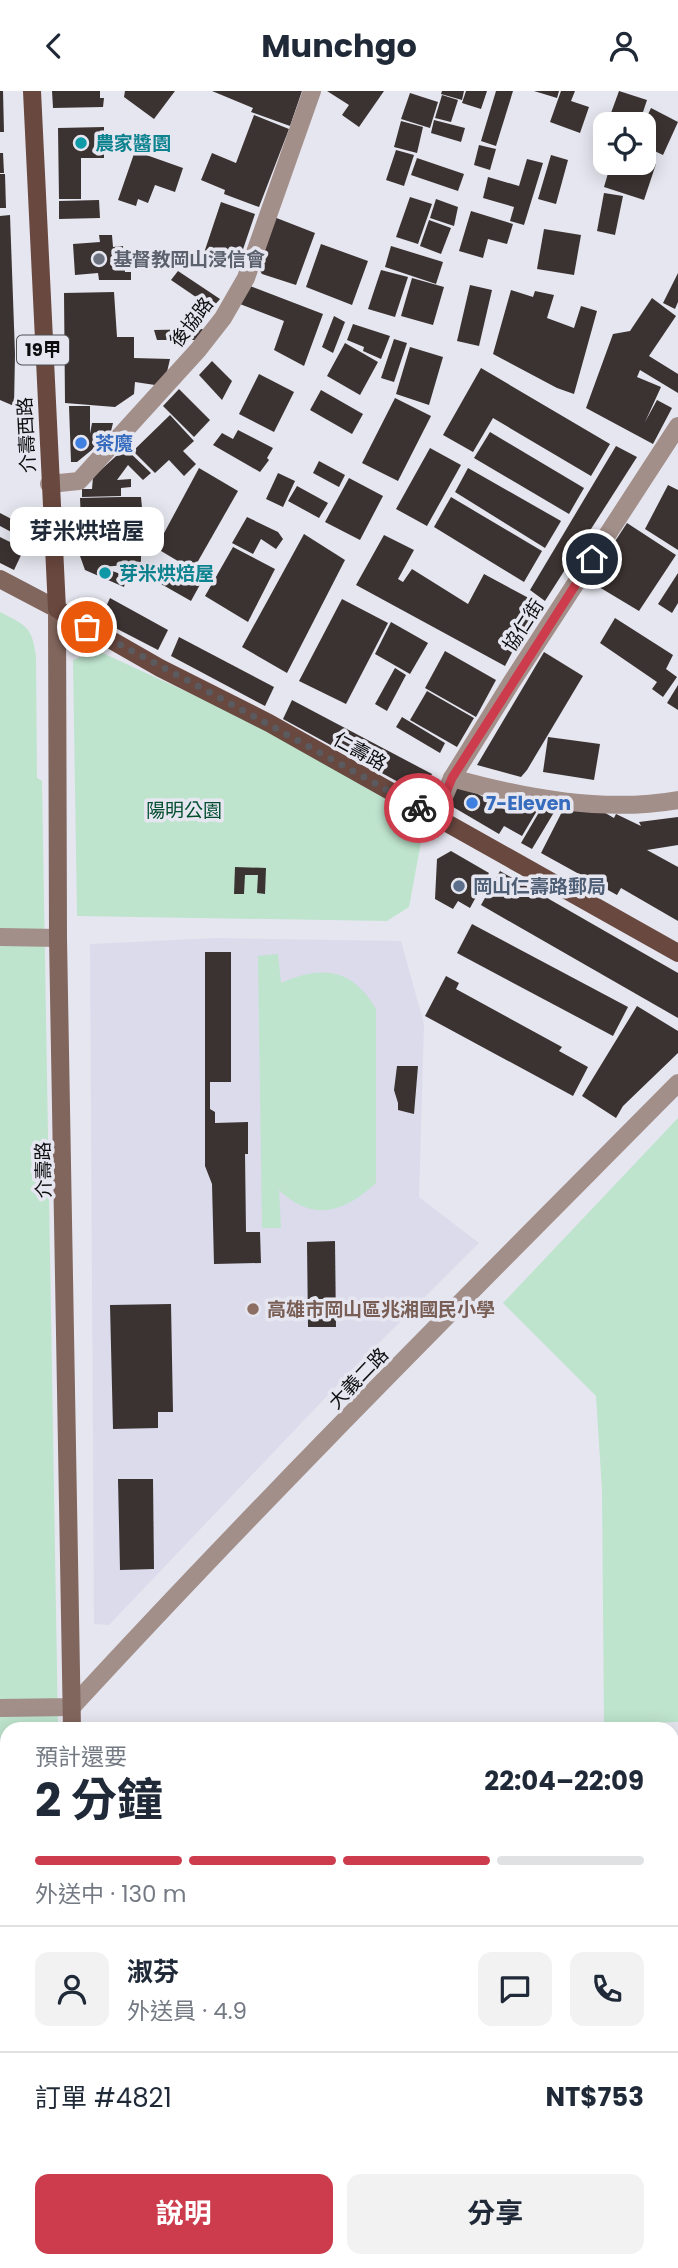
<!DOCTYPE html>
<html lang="zh-TW">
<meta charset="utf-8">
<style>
body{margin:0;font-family:Poppins,"Noto Sans TC",sans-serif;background:#f2f2f3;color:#1f2937;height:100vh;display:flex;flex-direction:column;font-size:26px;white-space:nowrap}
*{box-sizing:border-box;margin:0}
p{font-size:23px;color:#747a83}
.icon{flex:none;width:38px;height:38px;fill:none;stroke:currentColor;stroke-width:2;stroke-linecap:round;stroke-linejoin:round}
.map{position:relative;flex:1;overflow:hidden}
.side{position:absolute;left:0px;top:1631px;width:679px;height:546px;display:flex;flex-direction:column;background:#fff;border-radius:21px 21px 0 0;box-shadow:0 4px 18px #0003}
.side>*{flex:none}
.controls{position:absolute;left:593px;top:21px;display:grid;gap:14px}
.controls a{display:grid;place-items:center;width:63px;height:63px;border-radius:14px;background:#fff;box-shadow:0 4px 18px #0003;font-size:35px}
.pin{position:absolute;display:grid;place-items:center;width:60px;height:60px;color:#fff;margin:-30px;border:4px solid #fff;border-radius:50%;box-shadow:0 2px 7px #0007}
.courier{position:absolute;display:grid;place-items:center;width:70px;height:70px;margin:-35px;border:5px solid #cd3c4c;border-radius:50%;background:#fff;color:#222;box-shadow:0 2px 9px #0007}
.bubble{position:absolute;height:49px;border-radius:14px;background:#fff;box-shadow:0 4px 18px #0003;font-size:23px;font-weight:700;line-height:49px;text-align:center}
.head em{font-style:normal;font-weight:700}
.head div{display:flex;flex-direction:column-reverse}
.head{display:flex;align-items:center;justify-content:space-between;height:119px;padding:0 35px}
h1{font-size:46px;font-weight:700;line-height:52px}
.bar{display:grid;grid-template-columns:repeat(4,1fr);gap:10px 7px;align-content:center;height:84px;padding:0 35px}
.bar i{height:9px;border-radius:5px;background:#e0e1e3}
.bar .active{background:#cd3c4c}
.bar p{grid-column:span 4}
.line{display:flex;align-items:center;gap:18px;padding:0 35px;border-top:2px solid #e0e1e3}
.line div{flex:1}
.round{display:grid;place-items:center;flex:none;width:74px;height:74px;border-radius:14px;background:#f2f2f3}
.primary-button{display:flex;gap:14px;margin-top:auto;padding:14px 35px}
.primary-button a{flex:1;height:80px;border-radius:14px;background:#cd3c4c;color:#fff;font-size:28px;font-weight:700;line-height:80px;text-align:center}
.primary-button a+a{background:#f2f2f3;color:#1f2937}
header{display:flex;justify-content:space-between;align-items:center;height:91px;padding:0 35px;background:#fff;font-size:32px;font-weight:700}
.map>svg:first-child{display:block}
</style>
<header><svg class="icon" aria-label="back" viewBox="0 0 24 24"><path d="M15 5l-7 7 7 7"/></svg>Munchgo<svg class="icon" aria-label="person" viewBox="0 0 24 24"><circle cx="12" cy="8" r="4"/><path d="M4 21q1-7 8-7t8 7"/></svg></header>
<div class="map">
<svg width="678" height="2177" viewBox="0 0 678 2177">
<rect width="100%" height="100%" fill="#e6e6f0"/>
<polygon fill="#dbdbec" points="215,847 401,850 424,933 419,1106 479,1152 347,1284 109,1534 94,1533 90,853"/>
<g fill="#bee4cd">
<path d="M0,521C25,534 32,535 36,565L37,687L42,690L58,1638H7V2170H59V2177H0Z"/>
<polygon points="96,559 272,640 426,724 409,816 387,830 77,825 73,569"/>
<path d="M278,863L281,892C322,874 352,877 376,918V1092C344,1122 312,1131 279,1099L281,1137H262L258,865Z"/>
<polygon points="678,1027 678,1631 604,1633 602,1399 596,1305 503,1212"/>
</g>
<g fill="#3b3331">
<polygon points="0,0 3,0 4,41 0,41"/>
<polygon points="52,0 100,0 100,7 104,7 103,16 53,17"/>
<polygon points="125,0 175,0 154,28 124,6"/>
<polygon points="212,0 302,0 290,35 251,21 253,17"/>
<polygon points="327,0 384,0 359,36 342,24 349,14"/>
<polygon points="442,0 464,0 462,9 441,3"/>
<polygon points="466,0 487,0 481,18 462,12"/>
<polygon points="496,0 513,0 496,55 481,50"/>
<polygon points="534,0 559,0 557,7"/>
<polygon points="561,0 575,0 571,10 589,16 580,42 550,31"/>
<polygon points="619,0 647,9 639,33 607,33"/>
<polygon points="410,2 438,11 430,37 401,28"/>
<polygon points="442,4 458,9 451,31 435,27"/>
<polygon points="651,17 678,31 663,64 644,55 644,32"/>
<polygon points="254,24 289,38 259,116 224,103 225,99 201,89 212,62 236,72"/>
<polygon points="434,29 465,37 461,51 431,42"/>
<polygon points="401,30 423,36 417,62 394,56"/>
<polygon points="104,36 104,67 81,67 81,108 59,108 58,37"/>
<polygon points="479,54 496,58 490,79 474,74"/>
<polygon points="396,59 414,64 404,95 386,89"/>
<polygon points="135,60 183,77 175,101 155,94 148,112 138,108 136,115 118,109"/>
<polygon points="0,62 3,62 4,82 0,82"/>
<polygon points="551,64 568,69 556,113 538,108"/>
<polygon points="417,67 464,83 458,100 411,84"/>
<polygon points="527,68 543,72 524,134 510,130 514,116 483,107 488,86 519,95"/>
<polygon points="644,69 656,73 644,109 604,96 611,72 644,72"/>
<polygon points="0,83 5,83 6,117 0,117"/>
<polygon points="604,102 623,105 615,144 597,140"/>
<polygon points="410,106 432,113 418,153 396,146"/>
<polygon points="436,108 458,116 454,135 430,127"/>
<polygon points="99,109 100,127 59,128 59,110"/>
<polygon points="221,111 255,123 237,176 203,165"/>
<polygon points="471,120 513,133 507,153 488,148 483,167 459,160"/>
<polygon points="10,124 15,263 14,315 0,309 0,125"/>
<polygon points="274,126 315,142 296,194 262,183 255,172"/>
<polygon points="429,129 451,137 441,163 420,155"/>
<polygon points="544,138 581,144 574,184 537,178"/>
<polygon points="99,144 112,144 113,156 123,155 125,181 131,181 131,189 99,189 98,182 75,184 73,153 100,151"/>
<polygon points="321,153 368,170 352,214 306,196"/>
<polygon points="391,155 443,171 436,193 385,176"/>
<polygon points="381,179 408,186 395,226 368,218"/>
<polygon points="178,180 220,208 212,217 171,189"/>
<polygon points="678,182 678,211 675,218 663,212"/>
<polygon points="412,187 444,196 433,234 401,225"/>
<polygon points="470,194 492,199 479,255 457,250"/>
<polygon points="250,195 323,223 304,275 274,259 284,230 240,213"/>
<polygon points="511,199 533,206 535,200 554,204 547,227 574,237 581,215 597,220 574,303 557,297 493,263"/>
<polygon points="114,201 117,246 134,246 134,267 170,268 167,281 155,294 135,291 134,303 115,316 65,312 64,202"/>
<polygon points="652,207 676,225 649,265 678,283 678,302 640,279 637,286 661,296 645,331 657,309 672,317 653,353 586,317 613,243 630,240"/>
<polygon points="334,225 345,231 333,262 322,256"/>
<polygon points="353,233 390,245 381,268 363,260 364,256 347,249"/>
<polygon points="203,238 197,249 157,249 154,239"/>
<polygon points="394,248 407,252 394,291 381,287"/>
<polygon points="345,252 378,271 360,304 327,285"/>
<polygon points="410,256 443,266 429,314 396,303"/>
<polygon points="212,270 232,290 222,309 199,284"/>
<polygon points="481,277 610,353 591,385 493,327 473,361 443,344"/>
<polygon points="259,283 294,301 274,341 239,323"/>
<polygon points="179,298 210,329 194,346 163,315"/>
<polygon points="321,299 363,323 352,343 310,319"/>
<polygon points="395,307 431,325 398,390 362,372"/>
<polygon points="69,315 90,315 90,343 92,332 113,332 110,344 77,371 71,371"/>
<polygon points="170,324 194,350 183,360 196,373 184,385 169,369 155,382 133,360"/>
<polygon points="238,339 273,357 267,367 269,369 260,381 213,354 222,342 233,348"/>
<polygon points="490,341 584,397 569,423 474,367"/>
<polygon points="616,355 637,366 545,510 530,499"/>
<polygon points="125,357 151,382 143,389 128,374 117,389 131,388 131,396 121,397 121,405 82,406 82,398 92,398 93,386"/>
<polygon points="430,357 461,374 427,435 396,418"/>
<polygon points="319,370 345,384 339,396 313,382"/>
<polygon points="199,377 238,400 193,479 156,457"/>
<polygon points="468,377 561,430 545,457 455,401"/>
<polygon points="278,382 295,390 283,416 266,408"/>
<polygon points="349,387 383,405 360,449 325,431"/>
<polygon points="668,394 678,399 678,459 645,438"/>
<polygon points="297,395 328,412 319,427 288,410"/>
<polygon points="120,406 141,406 144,438 143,458 89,463 88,453 82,454 80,407"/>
<polygon points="451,406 542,460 524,491 434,436"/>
<polygon points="0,422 23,434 17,444 0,435"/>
<polygon points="247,426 278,441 283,448 276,458 261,448 253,463 232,452"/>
<polygon points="627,432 676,464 639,520 589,490"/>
<polygon points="304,443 345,469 287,582 242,556"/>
<polygon points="384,444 414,459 398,488 403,491 412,478 468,513 484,483 538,512 505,575 356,494"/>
<polygon points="0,446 24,458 14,479 0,472"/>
<polygon points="233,456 275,478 248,531 205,505"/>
<polygon points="141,461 141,473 100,476 127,485 124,496 85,479 80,465"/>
<polygon points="146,471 163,481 168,471 202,490 191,510 147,485"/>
<polygon points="678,482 678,512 672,522 658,513"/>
<polygon points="110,507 168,539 158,559 100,529"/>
<polygon points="342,508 388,532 346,613 299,590"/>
<polygon points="96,511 104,514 99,524 92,520"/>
<polygon points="615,527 673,564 666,578 677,586 663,606 652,598 657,591 600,552"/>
<polygon points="391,531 428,552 410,583 375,563"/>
<polygon points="179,546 274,596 265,615 171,565"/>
<polygon points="445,560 496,589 476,626 425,597"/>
<polygon points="544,561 583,585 527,679 521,686 477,674"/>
<polygon points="395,577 406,584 387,620 375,613"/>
<polygon points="678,594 678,619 667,612"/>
<polygon points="427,600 474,627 457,656 410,629"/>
<polygon points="292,609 432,683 422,704 283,628"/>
<polygon points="402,626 445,652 440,662 396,636"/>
<polygon points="548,646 600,653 594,689 543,681"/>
<polygon points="459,692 511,722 520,707 538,718 522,745 504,735 499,743 448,713"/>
<polygon points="545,711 556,718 532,758 521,752"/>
<polygon points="567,711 593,715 614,727 616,723 641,735 639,731 678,726 678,754 647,759 678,776 678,830 621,797 617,804 541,762"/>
<polygon points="451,760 489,782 470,817 458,810 453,818 435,808 437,768"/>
<polygon points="235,776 266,777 265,803 257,802 258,784 245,784 244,803 234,803"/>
<polygon points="500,780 678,882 678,927 481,814"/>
<polygon points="472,833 628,916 613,945 457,862"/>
<polygon points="205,861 231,861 231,991 210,991 210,1018 215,1021 215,1032 248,1031 248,1063 245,1063 246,1141 260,1141 261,1172 214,1173 212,1093 205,1075"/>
<polygon points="446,885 459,892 456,898 562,956 559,960 588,976 573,1005 425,925"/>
<polygon points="637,915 678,940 678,962 623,1015 616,1027 582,1005"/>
<polygon points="397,975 418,975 414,1023 398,1019 398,1012 394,999"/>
<polygon points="335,1150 336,1236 308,1236 307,1151"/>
<polygon points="171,1213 173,1321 158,1321 158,1337 113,1338 110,1214"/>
<polygon points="118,1388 153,1388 154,1478 120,1479"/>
<polygon points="678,1689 678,1729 672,1729 672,1690"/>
<rect x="672" y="1742" width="6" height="20"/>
<polygon points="672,1766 678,1766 675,1880 672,1880"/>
<polygon points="672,1909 678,1910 678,1968 672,1968"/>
<polygon points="672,2002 678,2002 678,2021 672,2022"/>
<rect x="672" y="2035" width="6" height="41"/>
</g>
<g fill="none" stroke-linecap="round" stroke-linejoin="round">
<g stroke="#a38f8a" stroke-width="18">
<polyline points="49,393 79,390 198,259 223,227 246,187 312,0"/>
<path d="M452,687C524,707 604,722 678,709"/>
<polyline points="436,725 452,687 511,592 678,335"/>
<polyline points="0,846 58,847"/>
<path d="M0,1617L72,1616C268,1403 474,1198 678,992"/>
<polyline points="672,1990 678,1990"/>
<polyline points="0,1996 7,1996"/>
<polyline points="672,2133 678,2129"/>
<polyline points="251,2170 252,2177"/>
<polyline points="612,2177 622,2170"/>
<polyline points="660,2177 670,2170"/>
</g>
<g stroke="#81665d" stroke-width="18">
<polyline points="0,488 57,518 58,847 72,1638"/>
<polyline points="79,2170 79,2177"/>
</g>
<polyline stroke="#69483f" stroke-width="18" points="32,0 57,518 160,577 269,632 678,862"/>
</g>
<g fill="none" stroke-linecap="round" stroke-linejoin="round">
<path stroke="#5a5a5f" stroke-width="7" stroke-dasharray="0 12.6" d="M87,536C199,595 309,655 419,717"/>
<polyline stroke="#cd3c4c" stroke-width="9" points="419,717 436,726 452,687 592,468"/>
</g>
<g fill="#0f9aa8" stroke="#e6e6f0" stroke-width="2.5">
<circle cx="81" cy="52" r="7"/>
<circle cx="105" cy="482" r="7"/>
</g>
<circle fill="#6b7280" stroke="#e6e6f0" stroke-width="2.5" cx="99" cy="168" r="7"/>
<g fill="#3f7fe0" stroke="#e6e6f0" stroke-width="2.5">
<circle cx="81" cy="352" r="7"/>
<circle cx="472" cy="712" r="7"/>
</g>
<circle fill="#5c6f8a" stroke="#e6e6f0" stroke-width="2.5" cx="459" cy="795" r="7"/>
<circle fill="#8d6e63" stroke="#e6e6f0" stroke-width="2.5" cx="253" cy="1218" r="7"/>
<g text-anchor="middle" stroke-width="7" stroke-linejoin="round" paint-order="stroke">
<rect fill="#e6e6f0" stroke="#4f4f54" stroke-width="2" x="17" y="244.5" width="52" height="29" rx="5"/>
<g font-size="18" font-weight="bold" fill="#0e0e11">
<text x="43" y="265">19甲</text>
</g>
<g font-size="19" font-weight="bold" fill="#0d838f" stroke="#e6e6f0" text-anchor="start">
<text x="95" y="59">農家醬園</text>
<text x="119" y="489">芽米烘焙屋</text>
</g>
<g font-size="19" font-weight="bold" fill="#5b616d" stroke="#e6e6f0" text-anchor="start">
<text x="113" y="175">基督教岡山浸信會</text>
</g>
<g font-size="19" fill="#0e0e11" stroke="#e6e6f0">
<text transform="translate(191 231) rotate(-52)" y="7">後協路</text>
<text transform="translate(26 344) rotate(-93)" y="7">介壽西路</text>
<text transform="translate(523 534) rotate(-57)" y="7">協仁街</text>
<text transform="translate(360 660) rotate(29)" y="7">仁壽路</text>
<text transform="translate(43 1079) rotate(-91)" y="7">介壽路</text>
<text transform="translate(358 1287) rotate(-46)" y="7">大義二路</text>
</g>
<g font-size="19" font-weight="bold" fill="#366cbe" stroke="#e6e6f0" text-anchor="start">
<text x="95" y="359">茶魔</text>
<text x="486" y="719">7-Eleven</text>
</g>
<g font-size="19" fill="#024e2f" stroke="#e6e6f0">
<text x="184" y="726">陽明公園</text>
</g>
<g font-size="19" font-weight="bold" fill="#4e5e75" stroke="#e6e6f0" text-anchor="start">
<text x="473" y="802">岡山仁壽路郵局</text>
</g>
<g font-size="19" font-weight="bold" fill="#785e54" stroke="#e6e6f0" text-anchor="start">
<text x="267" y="1225">高雄市岡山區兆湘國民小學</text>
</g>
</g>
</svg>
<div class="controls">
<a><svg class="icon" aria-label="locate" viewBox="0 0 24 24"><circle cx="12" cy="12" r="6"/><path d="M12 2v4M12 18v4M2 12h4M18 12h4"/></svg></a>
</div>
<div class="pin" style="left:87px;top:536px;background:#ea580c"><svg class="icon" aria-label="bag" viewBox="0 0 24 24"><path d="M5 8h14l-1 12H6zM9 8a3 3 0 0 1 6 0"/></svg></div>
<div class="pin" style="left:592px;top:468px;background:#1f2937"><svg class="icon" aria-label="home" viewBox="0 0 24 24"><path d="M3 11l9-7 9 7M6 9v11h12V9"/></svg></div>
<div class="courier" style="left:419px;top:717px"><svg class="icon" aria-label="bike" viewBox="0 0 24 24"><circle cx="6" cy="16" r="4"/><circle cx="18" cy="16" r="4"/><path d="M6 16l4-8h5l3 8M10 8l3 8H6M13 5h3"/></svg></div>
<div class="bubble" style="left:10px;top:416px;width:154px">芽米烘培屋</div>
<section class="side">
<div class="head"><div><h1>2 分鐘</h1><p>預計還要</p></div><em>22:04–22:09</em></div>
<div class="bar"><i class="active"></i><i class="active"></i><i class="active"></i><i></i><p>外送中 · 130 m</p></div>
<div class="line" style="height:126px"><a class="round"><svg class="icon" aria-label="person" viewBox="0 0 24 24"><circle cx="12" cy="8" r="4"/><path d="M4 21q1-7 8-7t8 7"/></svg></a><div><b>淑芬</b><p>外送員 · 4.9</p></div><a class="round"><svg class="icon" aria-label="chat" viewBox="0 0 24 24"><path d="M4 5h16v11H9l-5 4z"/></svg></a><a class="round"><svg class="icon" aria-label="phone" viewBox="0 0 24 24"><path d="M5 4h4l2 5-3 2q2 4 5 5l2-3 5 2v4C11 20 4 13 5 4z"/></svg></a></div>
<div class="line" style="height:91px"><div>訂單 #4821</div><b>NT$753</b></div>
<div class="primary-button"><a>說明</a><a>分享</a></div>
</section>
</div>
